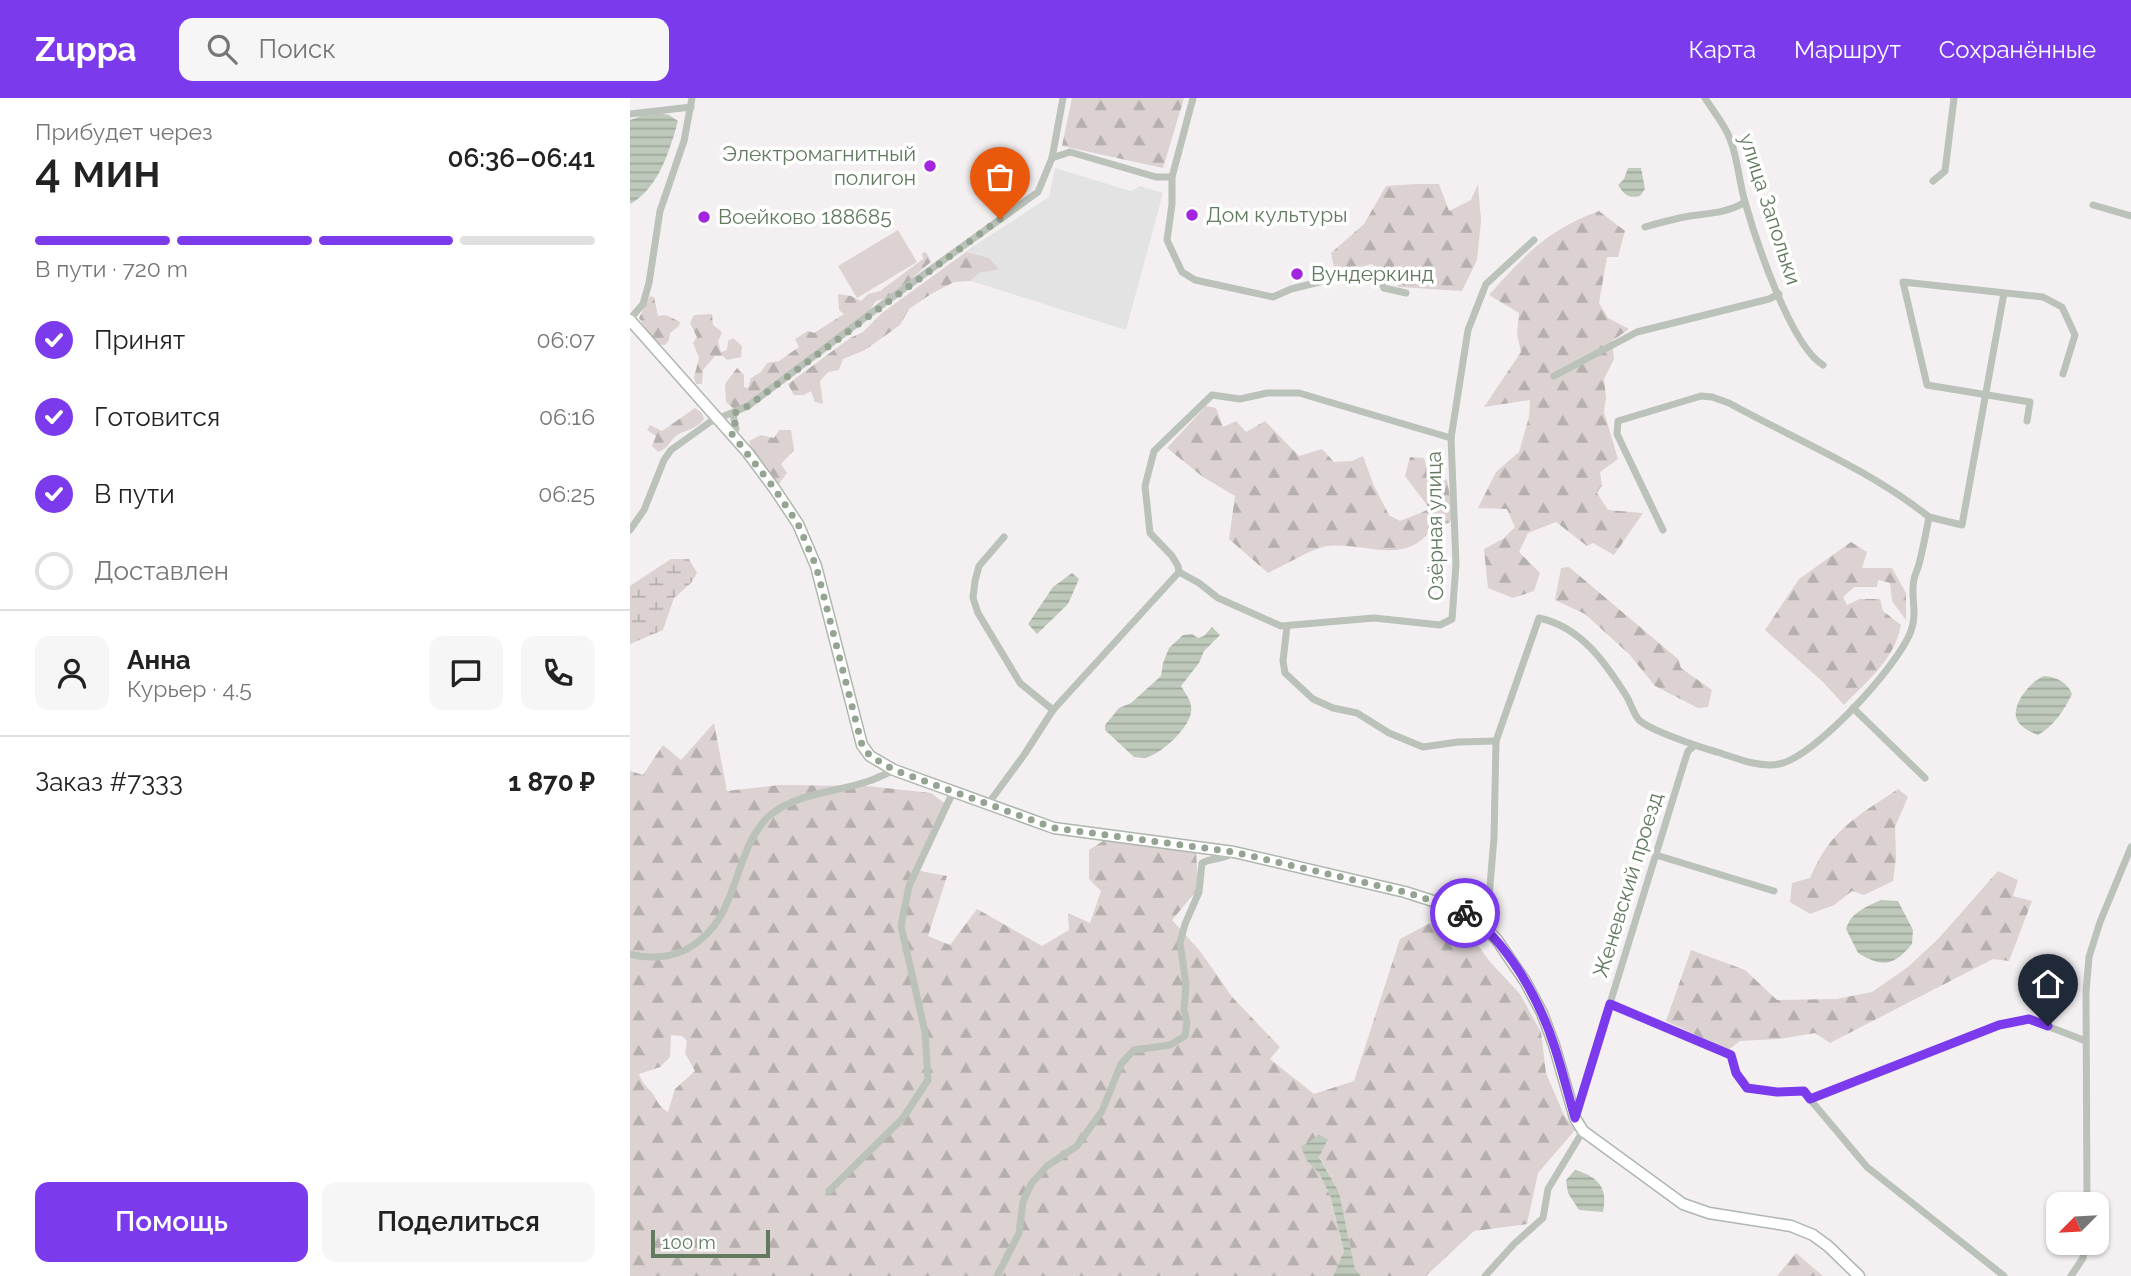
<!DOCTYPE html>
<html lang="ru">
<meta charset="utf-8">
<style>
body{margin:0;font-family:Raleway,sans-serif;background:#f6f6f6;color:#222;height:100vh;display:flex;flex-direction:column;font-size:26px;white-space:nowrap}
*{box-sizing:border-box;margin:0}
p{font-size:23px;color:#767676}
.icon{flex:none;width:38px;height:38px;fill:none;stroke:currentColor;stroke-width:2;stroke-linecap:round;stroke-linejoin:round}
.map{position:relative;flex:1;overflow:hidden}
.drawer{display:flex;flex-direction:column;background:#fff;width:630px}
.drawer>*{flex:none}
.needle{width:46px;rotate:246deg}
.buttons{position:absolute;left:1416px;top:1094px;display:grid;gap:14px}
.buttons a{display:grid;place-items:center;width:63px;height:63px;border-radius:14px;background:#fff;box-shadow:0 2px 5px #0004;font-size:35px}
.scale{position:absolute;left:21px;bottom:18px;width:119px;box-sizing:border-box;padding-left:7px;border:4px solid #627a5f;border-top:0;font-size:19px;line-height:24px;white-space:nowrap;color:#627a5f;-webkit-text-stroke:5px #fff;paint-order:stroke}
.pin{position:absolute;display:grid;place-items:center;width:60px;height:60px;color:#fff;margin:-72px -30px;border-radius:50% 50% 50% 0;rotate:-45deg;box-shadow:0 0 7px #0007}
.pin .icon{rotate:45deg}
.courier{position:absolute;display:grid;place-items:center;width:70px;height:70px;margin:-35px;border:5px solid #7c3aed;border-radius:50%;background:#fff;color:#222;box-shadow:0 2px 9px #0007}
.head em{font-style:normal;font-weight:600}
.head div{display:flex;flex-direction:column-reverse}
.head{display:flex;align-items:center;justify-content:space-between;height:119px;padding:0 35px}
h1{font-size:46px;font-weight:600;line-height:52px}
.bar{display:grid;grid-template-columns:repeat(4,1fr);gap:10px 7px;align-content:center;height:84px;padding:0 35px}
.bar i{height:9px;border-radius:5px;background:#e0e0e0}
.bar .on{background:#7c3aed}
.bar p{grid-column:span 4}
.line{display:flex;align-items:center;gap:18px;padding:0 35px;border-top:2px solid #e0e0e0}
.line div{flex:1}
.round{display:grid;place-items:center;flex:none;width:74px;height:74px;border-radius:14px;background:#f6f6f6}
ol{padding:0 35px;list-style:none}
li{display:flex;align-items:center;gap:21px;height:77px}
li p{margin-inline-start:auto}
li .icon{padding:7px;border-radius:50%;background:#7c3aed;color:#fff;stroke-width:4}
li:last-child{color:#767676}
li i{width:38px;height:38px;border:4px solid #e0e0e0;border-radius:50%}
.cta{display:flex;gap:14px;margin-top:auto;padding:14px 35px}
.cta a{flex:1;height:80px;border-radius:14px;background:#7c3aed;color:#fff;font-size:28px;font-weight:600;line-height:80px;text-align:center}
.cta a+a{background:#f6f6f6;color:#222}
header{display:flex;align-items:center;gap:42px;box-sizing:border-box;height:98px;padding:0 35px;background:#7c3aed;color:#fff}
header strong{font-size:33px}
nav{display:flex;gap:38px;margin-inline-start:auto;font-size:24px}
.search{width:490px;height:63px;background:#f6f6f6;display:flex;align-items:center;gap:18px;box-sizing:border-box;padding:0 24px;border-radius:14px;color:#767676;font-size:26px}
main{display:flex;flex:1;min-height:0}
.map>svg:first-child{display:block}
</style>
<header>
<strong>Zuppa</strong>
<div class="search"><svg class="icon" aria-label="search" viewBox="0 0 24 24"><circle cx="10" cy="10" r="6"/><path d="M15 15l6 6"/></svg>Поиск</div>
<nav><a>Карта</a><a>Маршрут</a><a>Сохранённые</a></nav>
</header>
<main>
<section class="drawer">
<div class="head"><div><h1>4 мин</h1><p>Прибудет через</p></div><em>06:36–06:41</em></div>
<div class="bar"><i class="on"></i><i class="on"></i><i class="on"></i><i></i><p>В пути · 720 m</p></div>
<ol>
<li><svg class="icon" aria-label="check" viewBox="0 0 24 24"><path d="M5 12l5 5 9-10"/></svg>Принят<p>06:07</p></li>
<li><svg class="icon" aria-label="check" viewBox="0 0 24 24"><path d="M5 12l5 5 9-10"/></svg>Готовится<p>06:16</p></li>
<li><svg class="icon" aria-label="check" viewBox="0 0 24 24"><path d="M5 12l5 5 9-10"/></svg>В пути<p>06:25</p></li>
<li><i></i>Доставлен</li>
</ol>
<div class="line" style="height:126px"><a class="round"><svg class="icon" aria-label="person" viewBox="0 0 24 24"><circle cx="12" cy="8" r="4"/><path d="M4 21q1-7 8-7t8 7"/></svg></a><div><b>Анна</b><p>Курьер · 4.5</p></div><a class="round"><svg class="icon" aria-label="chat" viewBox="0 0 24 24"><path d="M4 5h16v11H9l-5 4z"/></svg></a><a class="round"><svg class="icon" aria-label="phone" viewBox="0 0 24 24"><path d="M5 4h4l2 5-3 2q2 4 5 5l2-3 5 2v4C11 20 4 13 5 4z"/></svg></a></div>
<div class="line" style="height:91px"><div>Заказ #7333</div><b>1 870 ₽</b></div>
<div class="cta"><a>Помощь</a><a>Поделиться</a></div>
</section>
<div class="map">
<svg width="1501" height="1178" viewBox="0 0 1501 1178">
<defs>
<pattern id="forest-firs" width="22" height="20" patternUnits="userSpaceOnUse" patternTransform="scale(1.75)"><rect width="22" height="20" fill="#dbd2d1"/><path d="M5 1l3.5 6h-7zM16 11l3.5 6h-7z" fill="#b5afad"/></pattern>
<pattern id="wetland-marsh" width="20" height="14" patternUnits="userSpaceOnUse" patternTransform="scale(1.75)"><rect width="20" height="14" fill="#dbd2d1"/><path d="M1 5h8M5 5V1M11 12h8M15 12V8" fill="none" stroke="#b5afad"/></pattern>
<pattern id="water-rules" width="6" height="5" patternUnits="userSpaceOnUse" patternTransform="scale(1.75)"><rect width="6" height="5" fill="#bfc9bb"/><path d="M0 2.5h6" fill="none" stroke="#9fa89b"/></pattern>
</defs>
<rect width="100%" height="100%" fill="#f4f0f2"/>
<polygon fill="#e4e3e3" points="425,70 501,93 510,88 533,95 496,232 316,175 339,151 419,99"/>
<g fill="url(#forest-firs)" fill-rule="evenodd">
<polygon points="442,0 554,0 533,70 432,48"/>
<polygon points="785,86 809,86 819,113 841,102 848,86 851,123 847,162 832,193 769,189 742,166 705,175 701,155 734,126 756,88"/>
<path d="M969,113L995,133L988,159H977L969,205L978,220L999,231L982,243L984,261L974,281L976,300L974,314L988,361L970,374L972,387L967,395L978,412L1013,415L984,457L963,445L957,448L926,424L898,435L889,454L910,475L904,493L883,500L858,490L854,451L873,441L885,429L877,411L848,410L866,374L889,354L899,319L900,302L854,309L891,254L887,236L889,215L859,197C895,157 917,132 969,113Z"/>
<path d="M296,154L301,164C284,177 267,199 246,203L239,213L124,302L105,312L96,304L95,286L107,270L114,277V289L118,290L121,280L131,274L137,265L149,263L169,249L165,241L178,233L184,235L214,216L209,212L208,196L221,198L231,203L238,196L250,193L293,161L292,155Z"/>
<polygon points="336,154 359,160 369,171 349,175 340,183 324,184 301,196 279,211 270,227 235,252 213,261 209,272 198,274 190,283 193,306 185,304 181,293 174,297 164,297 158,286 220,240 233,234 252,215"/>
<polygon points="20,198 24,199 28,218 36,217 50,224 49,228 40,235 39,242 35,247 26,246 9,220"/>
<polygon points="82,216 83,227 92,234 88,244 91,254 97,252 98,243 103,240 112,248 111,259 97,262 93,258 85,258 73,272 72,286 66,286 64,279 69,260 63,245 67,239 60,225 64,217"/>
<path d="M576,308L586,310L593,329L606,323L616,334L635,323L669,358L692,351L704,364L722,363L733,358L744,388L759,417L770,423L800,411L775,378L780,359L794,360L802,389L817,381L823,418L819,425L804,427C778,470 737,444 698,448C685,449 651,469 638,475L599,441L605,398L573,379L537,350Z"/>
<path d="M65,310L72,315L74,321C66,331 59,331 49,336C40,341 39,351 28,354L22,348L26,338L17,332L20,327L32,333Z"/>
<polygon points="149,332 161,332 164,352 151,366 157,375 148,387 123,358 119,343 131,337 144,340"/>
<path d="M1221,444L1237,454L1232,470H1262L1276,495V522L1262,503L1260,485L1248,482L1247,489H1224L1213,499L1217,507L1230,501H1250L1253,513L1271,527C1265,561 1237,583 1214,607L1193,584L1135,532L1169,481Z"/>
<polygon points="939,469 1048,561 1051,570 1082,592 1078,609 1068,610 1025,588 999,556 955,516 925,502 931,470"/>
<path d="M84,625L97,693L150,687L237,688L301,695L317,707L290,773L317,778L298,838L320,847L347,811L412,848L439,832L438,815L460,825L471,793L459,781V752L473,743L566,752L568,791L542,822L570,853L603,900L650,949L640,961L684,996L724,983L770,841L802,824L841,839L862,866L890,896L911,934L916,975L934,1017L945,1032L908,1075L897,1126L844,1133L796,1178H731L725,1171L709,1094L689,1058L677,1063L689,1074L700,1097L714,1153L703,1178H0V673L13,677L33,647L51,662ZM41,937L52,938L57,943L55,955L65,973L45,991L38,1014C29,1009 28,1004 23,996C17,988 12,986 9,976L30,969L40,959Z"/>
<path d="M1268,691L1278,699L1265,729L1266,760L1263,783L1234,797L1222,793L1204,807L1180,816L1160,804L1162,785L1180,780C1201,731 1225,720 1268,691Z"/>
<polygon points="1368,773 1388,782 1383,798 1402,803 1379,863 1363,861 1200,945 1185,935 1149,941 1110,943 1098,952 1036,923 1061,852 1115,872 1147,902 1206,901 1242,894 1278,869 1309,840"/>
<polygon points="1166,1155 1193,1178 1147,1178"/>
</g>
<polygon fill="url(#wetland-marsh)" points="41,461 59,461 67,475 61,485 44,500 33,532 0,546 0,488"/>
<polygon fill="#dbd2d1" points="268,132 287,164 227,200 208,168"/>
<g fill="url(#water-rules)">
<path d="M23,14L39,17L48,23C40,52 28,91 0,106V22Z"/>
<path d="M998,70H1011L1015,91L1010,98C998,101 994,96 988,87L994,81Z"/>
<polygon points="442,475 449,481 438,506 407,536 398,526 423,489"/>
<path d="M582,529L590,537L574,553L569,565L551,588C554,593 560,601 561,608C565,626 532,656 515,660C511,660 507,659 504,659L475,632V627L489,610L501,605L531,578L533,565L539,550L553,537L562,536L568,540L574,538Z"/>
<path d="M1414,578C1427,579 1437,584 1442,596C1435,611 1423,629 1408,637C1400,634 1388,628 1386,619C1383,604 1401,583 1414,578Z"/>
<path d="M1251,802L1268,803L1283,832L1282,846C1264,868 1253,870 1228,855L1216,831C1221,814 1236,809 1251,802Z"/>
<polygon points="689,1037 698,1041 689,1059 709,1094 725,1171 731,1178 703,1178 714,1153 700,1097 689,1075 677,1063 671,1049"/>
<path d="M945,1072C968,1079 978,1089 973,1114L949,1112L938,1095L936,1082Z"/>
</g>
<g fill="none" stroke-linecap="round" stroke-linejoin="round">
<defs>
<polyline id="secondary" points="0,222 118,355 144,390 168,426 186,468 232,647 240,658 264,672 424,730 604,754 775,794 828,811 851,825 867,842 895,883 912,915 924,947 945,1020 953,1033 1053,1106 1079,1115 1161,1128 1183,1137 1198,1148 1229,1178"/>
</defs>
<use href="#secondary" stroke="#aeb7ad" stroke-width="13"/>
<g stroke="#bbc2ba" stroke-width="7">
<polyline points="563,0 542,79 542,106 537,142 552,174 565,182 643,199 661,191 722,176 748,179 754,190 776,195"/>
<path d="M1075,0C1083,13 1095,27 1100,41C1108,61 1109,84 1115,104C1126,143 1161,248 1193,267"/>
<polyline points="0,16 61,9"/>
<polyline points="422,60 440,54 526,79 542,79"/>
<polyline points="1303,83 1315,73 1324,0"/>
<polyline points="1463,107 1501,118"/>
<path d="M1015,129C1028,125 1041,122 1054,119C1076,115 1096,116 1115,104"/>
<polyline points="0,221 13,206 19,185 30,113 54,43 62,0"/>
<polyline points="924,278 1007,234 1139,201 1149,196"/>
<polyline points="1397,323 1400,304 1297,287 1273,184 1413,199 1432,209 1445,237 1433,276"/>
<polyline points="101,336 106,331 103,316"/>
<polyline points="1299,419 1332,427 1374,195"/>
<polyline points="0,432 14,412 34,362 41,352 80,324 118,308 257,203 408,94 422,60 433,0"/>
<polyline points="374,439 349,468 345,483 343,500 348,515 390,585 423,612"/>
<polyline points="549,474 569,485 588,500 651,528 744,520 810,527 822,521 826,466 821,340"/>
<polyline points="657,528 653,563 655,575 683,601 703,610 727,615 759,635 793,649 828,644 866,643"/>
<polyline points="1223,610 1295,680"/>
<polyline points="358,706 394,657 423,612 549,474 548,468 542,458 520,435 515,388 524,353 582,297 610,301 637,295 669,295 821,340 838,232 856,186 904,142"/>
<polyline points="1026,757 1144,793"/>
<path d="M851,825L858,811L864,740L866,643L909,520C951,529 975,564 997,599C1001,606 1004,617 1009,622C1019,632 1072,650 1087,654C1106,660 1129,670 1149,666C1185,659 1268,568 1281,533C1288,514 1280,497 1284,481C1285,476 1288,471 1289,466C1293,451 1296,435 1299,419C1239,371 1166,342 1099,305L1082,299L1071,298L988,323L987,336L1033,432"/>
<path d="M0,856C18,861 40,860 57,851C112,821 100,756 139,718C165,695 208,694 239,683C248,680 256,676 264,672"/>
<polyline points="980,906 1101,958 1106,975 1117,990 1147,994 1173,993 1237,1069 1374,1178"/>
<polyline points="1180,1001 1369,927 1399,921 1456,943"/>
<polyline points="945,1019 1055,662 1058,653 1064,648"/>
<polyline points="199,1093 273,1020 298,982 295,934 271,828 279,788 323,694"/>
<polyline points="1457,1106 1456,894 1459,859 1470,824 1501,749"/>
<path d="M367,1178L389,1135L393,1104L401,1086L417,1068L447,1048L472,1013L491,966L504,952L540,947L555,938L557,924L554,912L556,886L550,845L555,826L569,794L572,765C583,759 590,763 603,755"/>
<polyline points="855,1178 884,1146 913,1120 918,1091 953,1033"/>
<polyline points="1441,1178 1453,1160 1455,1144"/>
</g>
<use href="#secondary" stroke="#fff" stroke-width="10"/>
</g>
<g fill="none" stroke-linecap="round" stroke-linejoin="round">
<polyline stroke="#95a392" stroke-width="7" stroke-dasharray="0 12.6" points="370,121 118,308 103,316 106,331 102,336 144,390 168,426 186,468 232,647 240,658 264,672 424,730 604,754 775,794 828,811 835,815"/>
<path stroke="#7c3aed" stroke-width="9" d="M835,815C877,842 909,901 924,947C932,971 938,996 945,1020L980,906L1101,957L1106,975L1117,990L1147,994L1174,993L1180,1001L1369,927L1399,921L1418,928"/>
</g>
<g fill="#a325de" stroke="#fff" stroke-width="2.5">
<circle cx="300" cy="68" r="7"/>
<circle cx="562" cy="117" r="7"/>
<circle cx="74" cy="119" r="7"/>
<circle cx="667" cy="176" r="7"/>
</g>
<g text-anchor="middle" stroke-width="7" stroke-linejoin="round" paint-order="stroke">
<g font-size="21" fill="#627a5f" stroke="#fff" text-anchor="start">
<text x="286" y="63" text-anchor="end">Электромагнитный<tspan x="286" dy="24">полигон</tspan></text>
<text x="576" y="124">Дом культуры</text>
<text x="88" y="126">Воейково 188685</text>
<text x="681" y="183">Вундеркинд</text>
</g>
<g font-size="21" fill="#627a5f" stroke="#fff">
<text transform="translate(1140 111) rotate(72)" y="7">улица Запольки</text>
<text transform="translate(805 428) rotate(-91)" y="7">Озёрная улица</text>
<text transform="translate(998 787) rotate(-73)" y="7">Женевский проезд</text>
</g>
</g>
</svg>
<div class="buttons">
<a><svg class="needle" viewBox="-14 -14 28 28"><path d="M0-13l5 13h-10z" fill="#e53935"/><path d="M0 13l5-13h-10z" fill="#767676"/></svg></a>
</div>
<div class="scale">100 m</div>
<div class="pin" style="left:370px;top:121px;background:#ea580c"><svg class="icon" aria-label="bag" viewBox="0 0 24 24"><path d="M5 8h14l-1 12H6zM9 8a3 3 0 0 1 6 0"/></svg></div>
<div class="pin" style="left:1418px;top:928px;background:#1f2937"><svg class="icon" aria-label="home" viewBox="0 0 24 24"><path d="M3 11l9-7 9 7M6 9v11h12V9"/></svg></div>
<div class="courier" style="left:835px;top:815px"><svg class="icon" aria-label="bike" viewBox="0 0 24 24"><circle cx="6" cy="16" r="4"/><circle cx="18" cy="16" r="4"/><path d="M6 16l4-8h5l3 8M10 8l3 8H6M13 5h3"/></svg></div>
</div>
</main>
